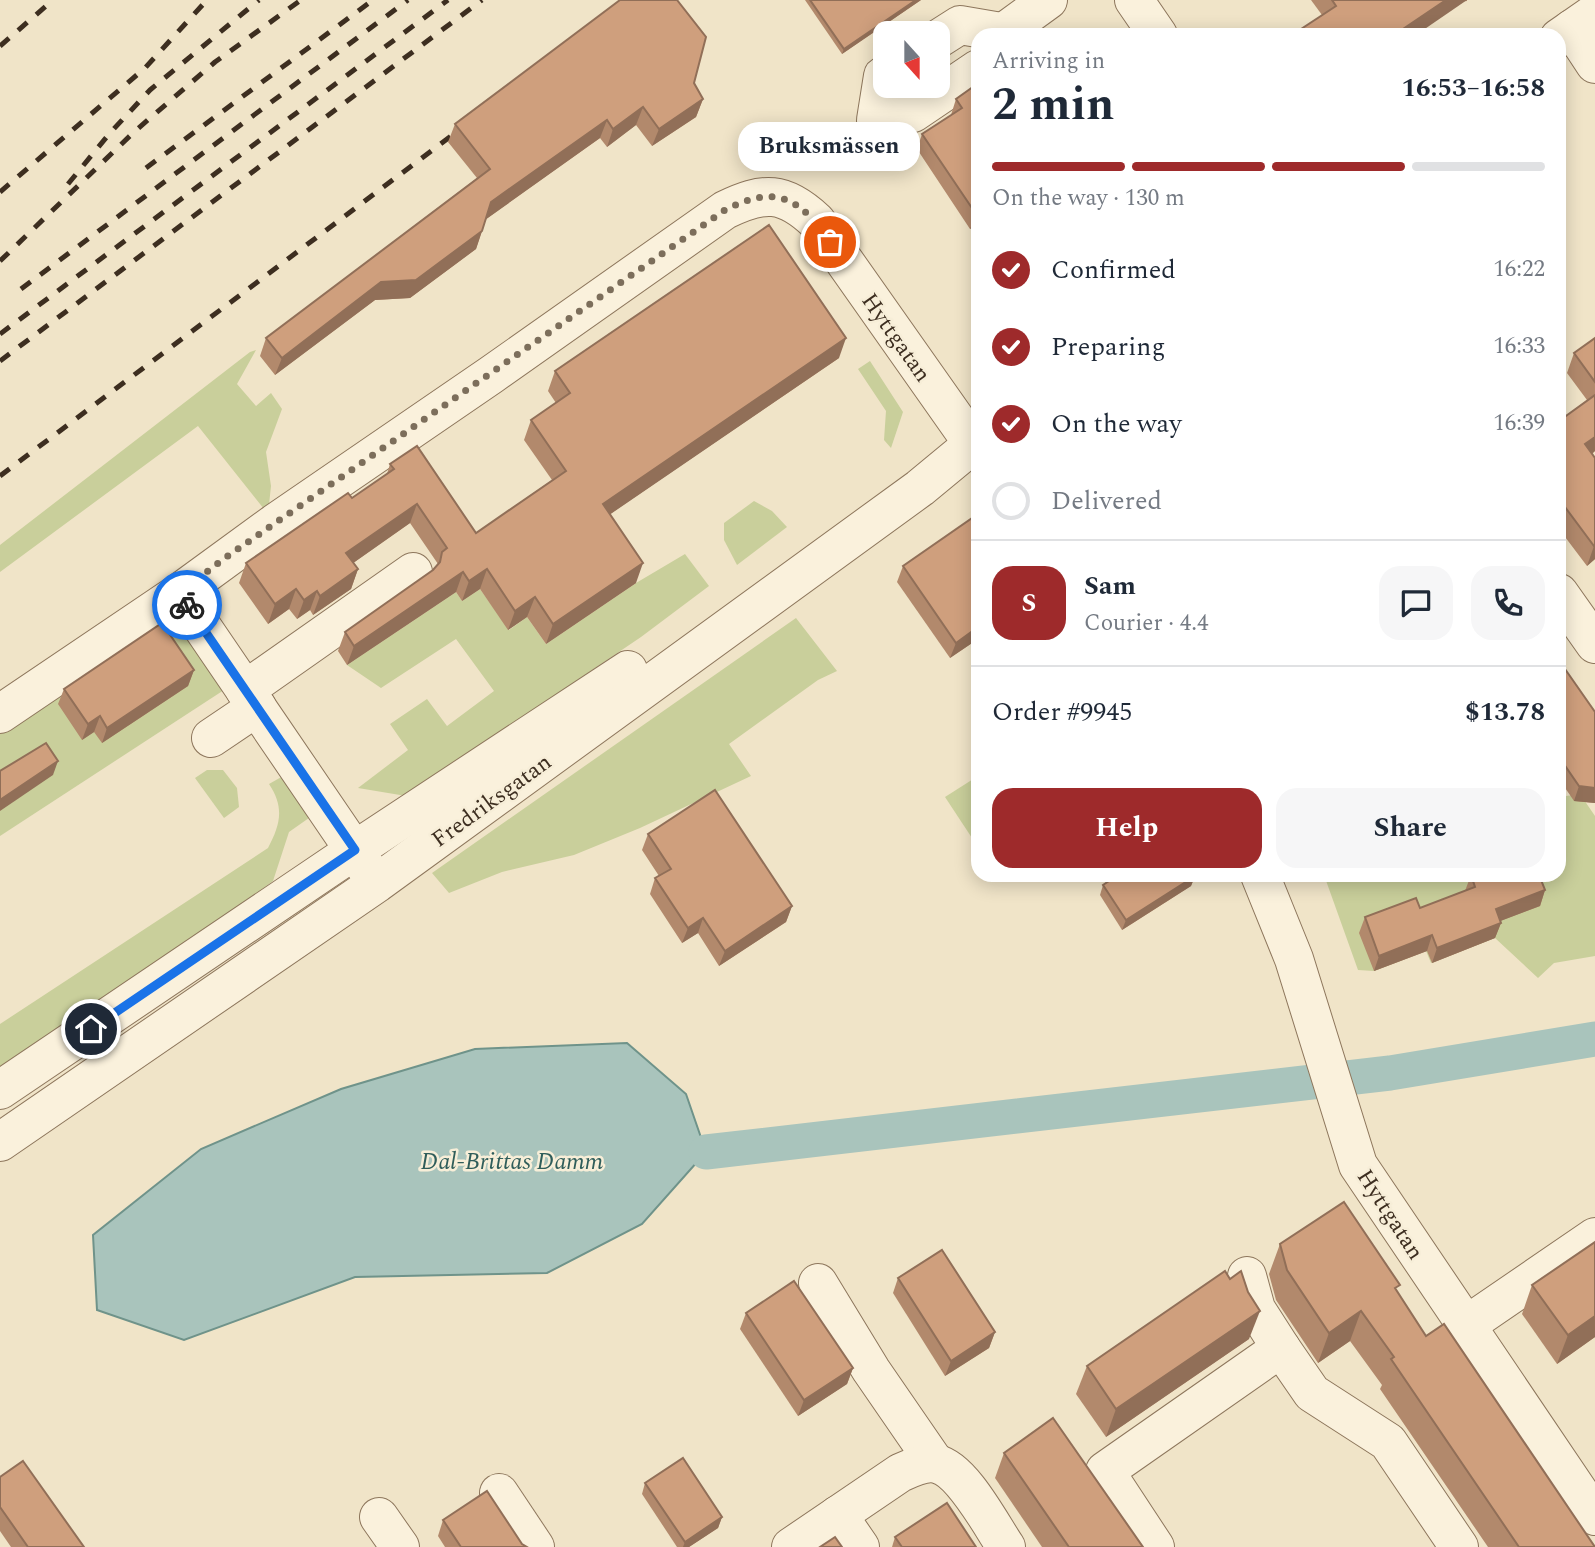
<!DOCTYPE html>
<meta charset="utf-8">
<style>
body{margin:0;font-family:Spectral,serif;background:#f6f6f7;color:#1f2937;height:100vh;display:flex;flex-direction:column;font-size:26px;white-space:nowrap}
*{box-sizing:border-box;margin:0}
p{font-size:23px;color:#747a83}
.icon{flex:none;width:38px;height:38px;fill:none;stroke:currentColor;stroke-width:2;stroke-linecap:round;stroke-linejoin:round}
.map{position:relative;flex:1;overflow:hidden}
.drawer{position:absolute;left:971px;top:28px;width:595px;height:854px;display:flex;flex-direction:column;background:#fff;border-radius:21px;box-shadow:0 4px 18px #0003}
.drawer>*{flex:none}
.needle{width:46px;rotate:159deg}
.fabs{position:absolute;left:873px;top:21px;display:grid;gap:14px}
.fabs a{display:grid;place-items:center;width:77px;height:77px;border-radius:14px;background:#fff;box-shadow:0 4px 18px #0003;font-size:35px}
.pin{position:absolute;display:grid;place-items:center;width:60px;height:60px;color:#fff;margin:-30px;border:4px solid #fff;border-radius:50%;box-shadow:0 2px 7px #0007}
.courier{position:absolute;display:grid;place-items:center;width:70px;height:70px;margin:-35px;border:5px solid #1a73e8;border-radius:50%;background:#fff;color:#222;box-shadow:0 2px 9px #0007}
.bubble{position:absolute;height:49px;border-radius:21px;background:#fff;box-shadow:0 4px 18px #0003;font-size:23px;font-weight:700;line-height:49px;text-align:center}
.head em{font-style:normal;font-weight:700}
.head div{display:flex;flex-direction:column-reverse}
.head{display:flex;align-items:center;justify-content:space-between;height:119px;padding:0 21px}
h1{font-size:46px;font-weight:700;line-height:52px}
.bar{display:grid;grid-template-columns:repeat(4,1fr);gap:10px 7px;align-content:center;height:84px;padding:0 21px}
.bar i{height:9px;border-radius:5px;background:#e0e1e3}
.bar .active{background:#9e2a2b}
.bar p{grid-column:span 4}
.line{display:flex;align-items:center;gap:18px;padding:0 21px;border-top:2px solid #e0e1e3}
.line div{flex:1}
.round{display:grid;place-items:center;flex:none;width:74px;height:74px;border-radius:21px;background:#f6f6f7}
ol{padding:0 21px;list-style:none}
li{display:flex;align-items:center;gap:21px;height:77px}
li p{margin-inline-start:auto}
li .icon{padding:7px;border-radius:50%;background:#9e2a2b;color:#fff;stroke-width:4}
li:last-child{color:#747a83}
li i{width:38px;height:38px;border:4px solid #e0e1e3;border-radius:50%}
.button{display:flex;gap:14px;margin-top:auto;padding:14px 21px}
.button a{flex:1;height:80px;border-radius:21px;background:#9e2a2b;color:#fff;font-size:28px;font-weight:700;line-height:80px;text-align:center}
.button a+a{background:#f6f6f7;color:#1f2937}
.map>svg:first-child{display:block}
</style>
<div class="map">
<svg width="1595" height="1547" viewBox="0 0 1595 1547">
<rect width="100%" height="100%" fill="#f0e4c8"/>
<g fill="#c9cf9b">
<polygon points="256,350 237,384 256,406 271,393 282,409 266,452 271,486 268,514 198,426 0,572 0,545 250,352"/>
<polygon points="870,361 903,412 891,448 884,440 886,411 858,369"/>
<polygon points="754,501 772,511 787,527 737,565 724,540 724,523"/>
<polygon points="685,554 709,586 641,637 406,796 358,788 408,750 390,724 427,699 447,726 494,691 456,639 381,688 347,665 456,592 462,601 480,589 509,630 527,617 546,644 636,583"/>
<polygon points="175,618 224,690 0,836 0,734"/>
<polygon points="796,618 837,671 818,680 729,744 751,776 640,828 574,855 502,872 449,893 432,873"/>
<path d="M299,767L326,806L289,832L273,881L165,963L95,1009L0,1067V1024L268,848C280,825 285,808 269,784Z"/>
<polygon points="207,770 223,770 237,788 239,807 224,818 195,778"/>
<polygon points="978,776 978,834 972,838 945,797"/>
<polygon points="1580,794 1595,816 1595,956 1554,963 1538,978 1495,938 1431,963 1426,951 1374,971 1358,970 1324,875 1559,875 1559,797"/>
</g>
<polygon fill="#a9c4bc" stroke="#6f938a" stroke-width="2" points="627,1043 686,1094 706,1152 642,1224 547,1273 355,1277 184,1340 97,1310 93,1235 201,1149 341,1089 475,1049"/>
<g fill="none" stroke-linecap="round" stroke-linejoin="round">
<polyline stroke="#a9c4bc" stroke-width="35" points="706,1152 1390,1073 1595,1039"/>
<defs>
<g id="minor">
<polyline points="1134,0 1158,35"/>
<polyline points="1572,29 1595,64"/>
<polyline points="1000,35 1048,0"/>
<polyline points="1559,38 1595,13"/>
<polyline points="938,39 960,25 1001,32"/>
<polyline points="886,75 883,76 876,120 913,113 978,69"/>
<polyline points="179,593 369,872"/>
<polyline points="1559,593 1595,644"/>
<polyline points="245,690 413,572"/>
<path d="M0,714L179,593L275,523L491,375L725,210C764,191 784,191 816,221L978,451"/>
<polyline points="211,738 257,707"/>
<polyline points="1260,875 1294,959 1358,1165 1595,1516"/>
<polyline points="0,1090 355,850 628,670"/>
<polyline points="0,1142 377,883 920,488 972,445"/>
<polyline points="818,1283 871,1370 935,1463"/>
<polyline points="1465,1326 1595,1237"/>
<polyline points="1281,1348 1312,1393 1388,1442 1459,1547"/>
<polyline points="499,1493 535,1547"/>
<polyline points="838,1515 860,1547"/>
<polyline points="379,1517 400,1547"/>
<path d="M791,1547L900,1473C911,1468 925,1461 937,1464C963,1470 991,1525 1006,1547"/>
<polyline points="1155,1547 1105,1471 1281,1348 1256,1309 1247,1276"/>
</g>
</defs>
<use href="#minor" stroke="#8d765c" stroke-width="40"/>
<use href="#minor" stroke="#faf1dc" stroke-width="38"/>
<g stroke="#3d2e20" stroke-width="5" stroke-dasharray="12 12" stroke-linecap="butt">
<polyline points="0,46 53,0"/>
<polyline points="146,168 373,0"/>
<polyline points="68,184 110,133 150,90 259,0"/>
<polyline points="0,192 145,68 207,0"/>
<polyline points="0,261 134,132 215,62 301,0"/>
<polyline points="21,289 408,0"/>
<polyline points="0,334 448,0"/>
<polyline points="0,361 482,0"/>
<polyline points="0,476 467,124"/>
</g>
</g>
<g fill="#b2896c">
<polygon points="805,0 921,0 842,54"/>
<polygon points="1311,0 1467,0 1467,1 1322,15"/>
<polygon points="694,83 703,99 696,117 652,146 636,125 607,147 600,138 486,219 476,249 410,298 375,300 275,375 260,356 266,338 477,178 448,142 455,124"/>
<polygon points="978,85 978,224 970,229 917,149 922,134 951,115 956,99"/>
<polygon points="1595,338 1595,451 1592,454 1595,559 1587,566 1559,529 1559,421 1587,400 1567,373 1574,353"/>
<polygon points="839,358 610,514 636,583 546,644 527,617 508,630 480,589 462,601 456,592 347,665 338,651 345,632 433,570 437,565 438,564 410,523 353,563 358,569 351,589 313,615 310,610 297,619 289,609 268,624 239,583 246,563 352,498 387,474 390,464 476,533 552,480 524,440 531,420 556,403 548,391 555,371"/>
<polygon points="903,566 978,639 950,658 897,582"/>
<polygon points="194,670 188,686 102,743 94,732 82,740 58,704 64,689"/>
<polygon points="1559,672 1595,803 1574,801 1559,779"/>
<polygon points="648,834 792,906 786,922 719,966 698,933 682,943 650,894 655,878 659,876 642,850"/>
<polygon points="1471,875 1545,890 1540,906 1500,921 1501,923 1495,938 1432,963 1427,951 1374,971 1359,933 1365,917 1420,908 1465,891"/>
<polygon points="1195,876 1191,886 1122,930 1100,895 1103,885"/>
<polygon points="1280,1244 1397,1292 1426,1336 1595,1547 1488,1547 1380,1389 1382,1385 1350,1341 1318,1363 1276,1300 1269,1274"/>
<polygon points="898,1278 995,1332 989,1348 945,1376 893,1293"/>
<polygon points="1532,1285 1595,1337 1557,1364 1522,1314"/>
<polygon points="746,1313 853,1368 847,1384 798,1416 740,1329"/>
<polygon points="1249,1339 1106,1437 1076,1394 1087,1366"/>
<polygon points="1004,1453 1143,1547 1042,1547 995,1478"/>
<polygon points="0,1477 84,1547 11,1547 0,1531"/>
<polygon points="645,1483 722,1517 718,1528 689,1547 677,1547 642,1494"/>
<polygon points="443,1520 522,1544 527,1547 445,1547 438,1536"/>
<polygon points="895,1537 976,1547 892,1547"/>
</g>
<g fill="#916f58">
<polygon points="916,0 921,0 842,54 844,49"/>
<polygon points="1446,0 1467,0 1416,35 1394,35"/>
<polygon points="703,99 696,117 652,146 659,129"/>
<polygon points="643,107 636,125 607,147 613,129"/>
<polygon points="607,120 600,138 485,220 491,202"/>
<polygon points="978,213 978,224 970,229 976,214"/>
<polygon points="482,231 476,249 410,298 375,300 275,375 282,358 381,282"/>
<polygon points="846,338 839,358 596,524 603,504"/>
<polygon points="1595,437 1595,451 1578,464 1585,444"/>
<polygon points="417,504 410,523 339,573 346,553"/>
<polygon points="1595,545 1595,559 1587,566 1594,546"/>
<polygon points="643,563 636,583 546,644 553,624"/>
<polygon points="358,569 351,589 313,615 320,596"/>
<polygon points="487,569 480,589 462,601 469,581"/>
<polygon points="463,572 456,592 347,665 354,646"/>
<polygon points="296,589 289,609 268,624 275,604"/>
<polygon points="317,591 310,610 297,619 304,600"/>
<polygon points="535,597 527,617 508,630 515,611"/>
<polygon points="978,627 978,639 950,658 956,643"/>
<polygon points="194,670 188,686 102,743 107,728"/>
<polygon points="100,716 94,732 82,740 88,724"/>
<polygon points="58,761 53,775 0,811 0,800"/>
<polygon points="1579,786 1595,788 1595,803 1574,801"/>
<polygon points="1195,876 1191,886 1122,930 1126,920"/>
<polygon points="1545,890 1540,906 1490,925 1496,909"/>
<polygon points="792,906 786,922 719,966 725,951"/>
<polygon points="703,918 698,933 682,943 688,928"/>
<polygon points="1501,923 1495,938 1432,963 1437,948"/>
<polygon points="1432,935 1427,951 1374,971 1379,956"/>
<polygon points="1260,1311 1249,1339 1106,1437 1116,1409"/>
<polygon points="1361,1311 1350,1341 1318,1363 1329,1333"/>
<polygon points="1595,1316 1595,1337 1557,1364 1568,1335"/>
<polygon points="995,1332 989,1348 945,1376 951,1361"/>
<polygon points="853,1368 847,1384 798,1416 804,1400"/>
<polygon points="722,1517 718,1528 689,1547 683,1547 685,1542"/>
</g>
<g fill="#cf9f7d" stroke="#916f58" stroke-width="2">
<polygon points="620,0 677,0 706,37 694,83 703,99 659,129 643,107 613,129 607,120 491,202 482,231 416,280 381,282 282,358 266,338 490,169 455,124"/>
<polygon points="810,0 916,0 844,49"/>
<polygon points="1332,0 1446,0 1394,35 1292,35 1336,6"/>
<polygon points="977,84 978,85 978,213 976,214 922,134 962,108 956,99"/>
<polygon points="769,225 846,338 603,504 643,563 553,624 535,597 515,611 487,569 469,581 463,572 354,646 345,632 433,570 440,562 442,552 447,548 417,504 346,553 358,569 320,596 317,591 304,600 296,589 275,604 246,563 348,493 352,498 394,469 390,464 417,446 476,533 566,471 531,420 570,393 555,371"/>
<polygon points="1595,338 1595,382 1574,353"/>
<polygon points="1595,395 1595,437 1585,444 1595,458 1595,545 1594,546 1559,499 1559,421"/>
<polygon points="978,514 978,627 956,643 903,566"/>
<polygon points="162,623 194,670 107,728 100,716 88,724 64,689"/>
<polygon points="1565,669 1595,712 1595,788 1579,786 1559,757 1559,672"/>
<polygon points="46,743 58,761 0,800 0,771"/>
<polygon points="715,790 792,906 725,951 703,918 688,928 655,878 671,869 648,834"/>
<polygon points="1118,875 1195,875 1195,876 1126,920 1103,885"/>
<polygon points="1471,875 1539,875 1545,890 1496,909 1501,923 1437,948 1432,935 1379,956 1365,917 1416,898 1420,908 1475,887"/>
<polygon points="1344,1202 1400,1285 1395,1288 1426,1336 1444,1324 1595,1547 1519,1547 1391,1359 1394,1357 1361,1311 1329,1333 1287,1270 1280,1244"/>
<polygon points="1595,1242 1595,1316 1568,1335 1532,1285"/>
<polygon points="942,1250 995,1332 951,1361 898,1278"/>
<polygon points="1225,1271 1230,1279 1241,1271 1248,1292 1260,1311 1116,1409 1087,1366"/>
<polygon points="794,1281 853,1368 804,1400 746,1313"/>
<polygon points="1053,1418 1143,1547 1069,1547 1004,1453"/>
<polygon points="683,1458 722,1517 685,1542 645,1483"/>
<polygon points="23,1461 84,1547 28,1547 0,1507 0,1477"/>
<polygon points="487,1491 522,1544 527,1547 461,1547 443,1520"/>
<polygon points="947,1503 976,1547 902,1547 895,1537"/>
<polygon points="835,1537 842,1547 820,1547"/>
</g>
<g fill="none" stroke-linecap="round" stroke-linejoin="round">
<path stroke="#7c6e5b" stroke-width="7" stroke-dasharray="0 12.6" d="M187,605L179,593L225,558L725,210C776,184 799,197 830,242"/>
<polyline stroke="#1a73e8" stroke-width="9" points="91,1029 355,850 187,605"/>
</g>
<g text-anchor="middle" stroke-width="5" stroke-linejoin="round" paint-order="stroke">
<g font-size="23" fill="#3d2e20" stroke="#f7eed8">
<text transform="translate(897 337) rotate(55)" y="8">Hyttgatan</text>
<text transform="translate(491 800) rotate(-36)" y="8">Fredriksgatan</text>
<text transform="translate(1391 1214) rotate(57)" y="8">Hyttgatan</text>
</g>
<g font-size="24" font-style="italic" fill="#2f5d5a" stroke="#f7eed8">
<text x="512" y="1169">Dal-Brittas Damm</text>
</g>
</g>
</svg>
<div class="fabs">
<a><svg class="needle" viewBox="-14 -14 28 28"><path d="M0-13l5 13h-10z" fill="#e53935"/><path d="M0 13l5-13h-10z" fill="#747a83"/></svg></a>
</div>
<div class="pin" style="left:830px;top:242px;background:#ea580c"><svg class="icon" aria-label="bag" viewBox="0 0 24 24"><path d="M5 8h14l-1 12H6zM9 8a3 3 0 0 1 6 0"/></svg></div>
<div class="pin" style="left:91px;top:1029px;background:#1f2937"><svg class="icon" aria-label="home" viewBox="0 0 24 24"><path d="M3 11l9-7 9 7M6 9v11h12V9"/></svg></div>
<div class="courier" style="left:187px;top:605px"><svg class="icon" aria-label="bike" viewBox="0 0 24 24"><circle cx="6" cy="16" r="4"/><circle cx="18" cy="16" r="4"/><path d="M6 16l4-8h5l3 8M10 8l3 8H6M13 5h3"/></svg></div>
<div class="bubble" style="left:738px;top:122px;width:182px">Bruksmässen</div>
<section class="drawer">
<div class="head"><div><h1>2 min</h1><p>Arriving in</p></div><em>16:53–16:58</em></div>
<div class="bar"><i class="active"></i><i class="active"></i><i class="active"></i><i></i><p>On the way · 130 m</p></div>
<ol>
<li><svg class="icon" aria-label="check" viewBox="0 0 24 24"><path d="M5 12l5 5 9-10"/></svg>Confirmed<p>16:22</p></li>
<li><svg class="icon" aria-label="check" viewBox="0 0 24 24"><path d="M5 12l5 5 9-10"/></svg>Preparing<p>16:33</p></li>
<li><svg class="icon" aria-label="check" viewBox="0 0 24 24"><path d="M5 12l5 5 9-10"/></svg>On the way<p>16:39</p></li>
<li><i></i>Delivered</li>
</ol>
<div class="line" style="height:126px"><b class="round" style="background:#9e2a2b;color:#fff">S</b><div><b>Sam</b><p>Courier · 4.4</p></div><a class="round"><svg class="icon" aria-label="chat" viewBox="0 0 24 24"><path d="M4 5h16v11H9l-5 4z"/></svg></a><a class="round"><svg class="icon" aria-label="phone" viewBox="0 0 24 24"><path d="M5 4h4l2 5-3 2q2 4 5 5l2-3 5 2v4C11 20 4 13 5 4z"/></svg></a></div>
<div class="line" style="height:91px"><div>Order #9945</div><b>$13.78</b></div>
<div class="button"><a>Help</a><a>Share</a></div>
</section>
</div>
